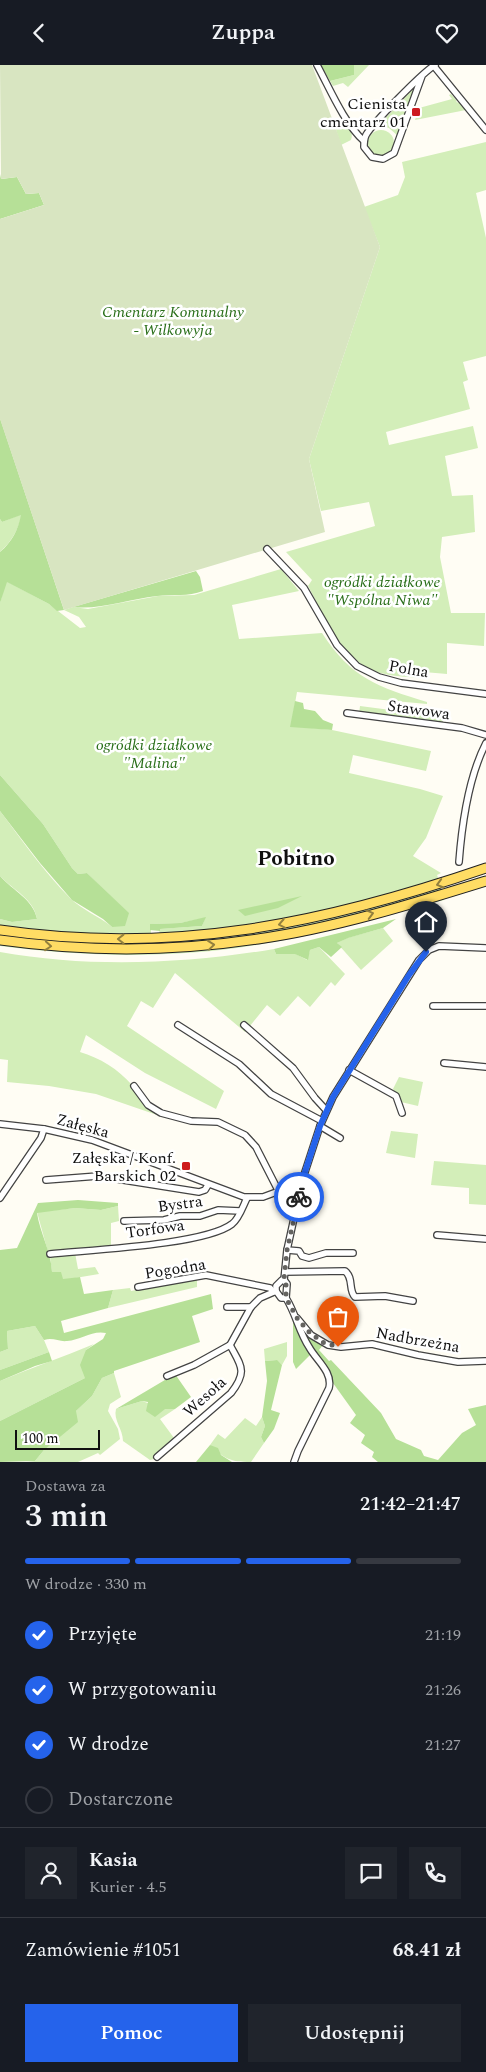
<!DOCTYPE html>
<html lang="pl">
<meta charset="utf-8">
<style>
body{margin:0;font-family:Spectral,serif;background:#20242c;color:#f1f3f6;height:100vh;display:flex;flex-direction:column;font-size:19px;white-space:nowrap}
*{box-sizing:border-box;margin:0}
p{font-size:16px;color:#9ea1a6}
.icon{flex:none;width:28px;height:28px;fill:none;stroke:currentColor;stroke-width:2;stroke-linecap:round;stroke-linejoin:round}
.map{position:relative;height:1397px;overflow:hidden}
.details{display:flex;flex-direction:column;background:#171b24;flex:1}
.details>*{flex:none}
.scale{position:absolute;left:15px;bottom:12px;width:85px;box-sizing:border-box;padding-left:5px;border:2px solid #101010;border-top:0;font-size:14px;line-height:18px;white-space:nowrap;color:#101010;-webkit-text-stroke:4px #fff;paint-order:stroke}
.pin{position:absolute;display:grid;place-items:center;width:42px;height:42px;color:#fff;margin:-51px -21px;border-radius:50% 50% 50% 0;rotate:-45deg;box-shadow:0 0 5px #0007}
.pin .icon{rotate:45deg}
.courier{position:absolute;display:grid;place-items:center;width:50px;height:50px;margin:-25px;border:4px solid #2563eb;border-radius:50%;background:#fff;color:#222;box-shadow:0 1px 6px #0007}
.summary em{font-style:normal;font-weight:600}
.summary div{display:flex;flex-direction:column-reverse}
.summary{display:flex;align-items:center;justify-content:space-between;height:85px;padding:0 25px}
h1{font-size:32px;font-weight:600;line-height:38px}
.bar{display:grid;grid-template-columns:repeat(4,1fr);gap:8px 5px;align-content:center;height:60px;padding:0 25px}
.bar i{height:6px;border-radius:4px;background:#363941}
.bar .current{background:#2563eb}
.bar p{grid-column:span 4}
.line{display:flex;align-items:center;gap:12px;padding:0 25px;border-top:1px solid #363941}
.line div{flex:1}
.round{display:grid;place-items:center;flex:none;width:52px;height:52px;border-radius:0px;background:#20242c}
ol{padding:0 25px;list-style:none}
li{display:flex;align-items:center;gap:15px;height:55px}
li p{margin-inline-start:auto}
li .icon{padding:5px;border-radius:50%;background:#2563eb;color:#fff;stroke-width:4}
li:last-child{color:#9ea1a6}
li i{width:28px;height:28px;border:2px solid #363941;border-radius:50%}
.cta{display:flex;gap:10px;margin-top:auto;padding:10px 25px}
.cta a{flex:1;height:58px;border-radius:0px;background:#2563eb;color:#fff;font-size:20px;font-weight:600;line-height:58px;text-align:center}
.cta a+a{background:#20242c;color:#f1f3f6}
header{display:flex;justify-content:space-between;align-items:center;height:65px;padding:0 25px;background:#171b24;font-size:22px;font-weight:600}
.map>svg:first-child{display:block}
</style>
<header><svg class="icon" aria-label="back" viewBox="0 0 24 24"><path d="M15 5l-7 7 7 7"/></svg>Zuppa<svg class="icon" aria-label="heart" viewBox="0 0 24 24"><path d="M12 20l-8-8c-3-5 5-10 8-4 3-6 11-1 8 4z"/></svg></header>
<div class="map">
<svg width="486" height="1397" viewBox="0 0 486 1397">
<rect width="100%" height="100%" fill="#fffdf4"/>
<g fill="#d3eeb9">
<polygon points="354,0 369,0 348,22 343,18 333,21 330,16 354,10"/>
<polygon points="415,22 398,71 389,63 379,60"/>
<polygon points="451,29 457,36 456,37 460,38 466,45 415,55 419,43 452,34 449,30"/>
<path d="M341,56C349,58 354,67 351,75L341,80L334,59Z"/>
<circle cx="381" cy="78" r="13"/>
<path d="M486,77V125L476,128L486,173V291L463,297L468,315L463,317L470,344L386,367L389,380L473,361L478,383L445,391L452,431L473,430L475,467L442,472L440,492L451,548H485L484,581L447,578V609L424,607V613C411,612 397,612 385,609C344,602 326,553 308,521L312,515L286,487L375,461L369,437L321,446L309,394L380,182L364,142L398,130L405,112L402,97Z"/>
<path d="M22,449C18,465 12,476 0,487V454L2,457Z"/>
<path d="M281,504L299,526L232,540L239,574L322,568C351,613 378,622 427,637V639L297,627L291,661L332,665L431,686L426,706L353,690L349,708L420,724L443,731L426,773L413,791L441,808L437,810L439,815L347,841L276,857L160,870L159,864L202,861L205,853L180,858L151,859V870L60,868L0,861V854L12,857L37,854C34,834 13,825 0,811V746C22,775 44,807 70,833C82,845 99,851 112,862L128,848L87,808L78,809L72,803L43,759L0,710V538L6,516L49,539L80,563L86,562L79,552L64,545L73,542L88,544L158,531L194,530Z"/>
<polygon points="360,641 444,652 443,659 359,649"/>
<path d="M441,822V826C375,844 310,863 242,873C162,885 80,881 0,871V868C59,875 118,880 178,876C268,871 354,846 441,822Z"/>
<path d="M443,832L444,835C382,852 320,870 256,880C171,894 86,892 0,881V879L192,885Z"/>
<polygon points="383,863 393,876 361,905 337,878 347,873"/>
<path d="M319,882L345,909L335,921L331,917L310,942L298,931L280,951L267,940L245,967L175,908L153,943L141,936L127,961L224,1026L216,1044L145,1008L86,970L80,987C100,993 118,1004 132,1020C141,1029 147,1040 157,1050L96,1029L49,1021L7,1017L8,995L0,994V887C89,903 185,899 274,884L276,889H296L307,895L310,885Z"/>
<polygon points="399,1012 423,1017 418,1041 401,1037 393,1024"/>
<polygon points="391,1066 418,1069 415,1093 386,1088"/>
<polygon points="434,1096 486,1100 486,1140 469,1139 469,1123 431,1120"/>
<polygon points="118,1141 119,1156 111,1158 111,1181 48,1187 37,1147 75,1143 101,1145"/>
<polygon points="75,1188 78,1204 95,1202 99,1209 63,1215 52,1207 50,1191"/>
<polygon points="197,1214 197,1222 108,1243 113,1225 130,1223 131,1226"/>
<polygon points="35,1261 44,1275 49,1287 0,1305 0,1287 8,1284 7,1266"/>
<polygon points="287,1277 287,1291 282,1300 276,1295 265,1296 264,1284"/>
<path d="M94,1279L86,1285L85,1313L0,1356V1316C31,1303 63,1292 94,1279Z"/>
<polygon points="114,1308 121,1332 110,1339 108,1346 118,1364 120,1374 100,1390 98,1388 78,1397 26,1397 35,1396 76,1346 92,1331 102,1313"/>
<path d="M142,1336L165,1344H175L160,1354L174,1373L155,1389L154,1394L150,1395L123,1376C123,1364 113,1355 116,1344Z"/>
<path d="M262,1352L265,1361L261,1372L264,1378L251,1397C230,1397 225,1394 210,1380L218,1369L225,1374L245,1353L256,1361Z"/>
</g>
<g fill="#b6e097">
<polygon points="321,0 354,0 354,10 330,16"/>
<polygon points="0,109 1,114 17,112 26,129 39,128 44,140 0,154"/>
<path d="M0,353L64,545L57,546L49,539L7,517L0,538V487C12,477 18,465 21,450L2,457L0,454Z"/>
<path d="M196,506L200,512L203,526C188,532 173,529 157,531C129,534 101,545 73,542Z"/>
<polygon points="295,636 303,638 304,644 315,646 323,655 333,659 332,665 290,662"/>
<polygon points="0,710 43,759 72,803 78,809 87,808 129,848 125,861 112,862 103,854 72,835 40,798 0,746"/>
<path d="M0,811C13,826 33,834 37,854L12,857L0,854Z"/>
<polygon points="302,831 278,843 245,851 238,845"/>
<polygon points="206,852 202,861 160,864 160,866 150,865 150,859 180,858"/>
<polygon points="396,854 383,863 348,873 337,878 342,882 331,892 319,882 310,885 308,895 295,889 276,889 274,884"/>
<path d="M78,1135L118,1138V1141L101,1145L75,1143L37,1148C40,1168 51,1186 52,1207H61L63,1214L80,1212L84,1229L113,1225L108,1243L61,1256L64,1268L211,1229L213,1244L192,1251L200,1277L114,1306V1308L102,1313L92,1331L76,1346L78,1357L44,1385L35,1396L0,1397V1356L85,1313L80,1300L86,1285L103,1274L106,1268C92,1265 81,1275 67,1276C59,1277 53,1272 44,1275L35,1261L7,1266L8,1284L0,1287V1185L17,1183L38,1138Z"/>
<polygon points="295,1254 298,1268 311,1289 296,1304 293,1297 293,1256"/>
<polygon points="299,1257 323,1280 319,1285 329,1296 331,1295 381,1348 396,1374 421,1385 424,1391 438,1395 462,1368 476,1360 468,1344 486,1340 486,1397 378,1397 372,1392 374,1387 361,1378 365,1370 350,1358 356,1350 333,1318 327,1302 311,1283"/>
<polygon points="49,1287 52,1296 35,1301 0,1316 0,1305"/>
<polygon points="277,1295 282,1300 271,1345 280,1348 274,1364 264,1378 261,1372 265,1361 262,1352 267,1316 265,1296"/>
<polygon points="175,1309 191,1332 175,1344 165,1344 155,1352 146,1346 148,1337 142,1336 116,1344"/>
<polygon points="210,1380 218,1383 221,1390 232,1397 196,1397"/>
</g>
<polygon fill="#d8e5c1" points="0,0 312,0 380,182 309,394 325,467 64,545 0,354 0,154 44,140 39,128 26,129 17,112 1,114"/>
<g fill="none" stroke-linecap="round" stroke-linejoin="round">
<defs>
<g id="street">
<path d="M317,0C330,24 344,58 364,76"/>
<polyline points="433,0 486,65"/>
<path d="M422,11L394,88L383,94L372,92L364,82C364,78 364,74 366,70C373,58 423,7 435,0"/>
<polyline points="267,484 304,523 337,580 357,601 379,612 401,618 486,629"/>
<polyline points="347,648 462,663 486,670"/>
<path d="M459,797C462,758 468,713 486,678"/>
<polyline points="433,941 486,941"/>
<polyline points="178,960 239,999 271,1029 322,1056"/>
<polyline points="244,960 293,1003 315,1033 326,1045"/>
<polyline points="444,998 486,1002"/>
<polyline points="349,1005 396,1031 402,1048"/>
<polyline points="134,1021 148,1040 161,1048 191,1056 218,1057 245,1070 256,1082 279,1127"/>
<polyline points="0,1059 44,1064 92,1075 244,1132 263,1132 298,1119"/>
<polyline points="320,1061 340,1073"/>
<polyline points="46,1115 98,1111 199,1127 205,1125 208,1120"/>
<polyline points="0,1133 41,1073 44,1064"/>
<polyline points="124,1156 164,1155 180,1151 200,1151 218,1145 240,1146"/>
<polyline points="437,1170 486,1174"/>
<polyline points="287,1185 299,1186 302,1191 309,1193 326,1188 353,1188"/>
<path d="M50,1189C87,1185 205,1180 232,1159C239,1154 243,1141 247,1133"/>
<path d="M285,1207L345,1206C354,1213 348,1225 355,1232L385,1231L413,1236"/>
<polygon points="282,1215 284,1215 287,1219 286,1233 281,1233 276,1226 276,1221"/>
<polyline points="284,1215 287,1185 300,1126 298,1119 304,1110 320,1061 333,1032 419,895 429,885 439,881 486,883"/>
<polyline points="138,1222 206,1210 270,1223 273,1227"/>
<path d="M286,1233C296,1249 299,1267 309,1282C316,1295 333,1307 329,1323L298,1386L294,1397"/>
<polyline points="227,1242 251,1242"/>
<polyline points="297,1253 311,1270 328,1280 341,1282 372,1279 418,1290 458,1297 485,1296"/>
<polyline points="167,1311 194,1300 230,1280 251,1242 260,1233 276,1226"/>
<path d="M157,1392L231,1328C248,1306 241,1301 230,1280"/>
</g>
<g id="primary">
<path d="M0,865C173,890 323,859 486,803"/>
<path d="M0,875C86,887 172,887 258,874C335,863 412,839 486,816"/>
</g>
</defs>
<use href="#street" stroke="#434343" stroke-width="8"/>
<use href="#primary" stroke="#212121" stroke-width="11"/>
<use href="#street" stroke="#fff" stroke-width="5.5"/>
<use href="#primary" stroke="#ffdc64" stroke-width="9"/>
</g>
<defs><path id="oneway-chevron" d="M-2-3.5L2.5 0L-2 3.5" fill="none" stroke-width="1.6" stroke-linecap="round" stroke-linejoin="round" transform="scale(1.25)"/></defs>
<g stroke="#93803e">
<use href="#oneway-chevron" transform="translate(440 819) rotate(164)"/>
<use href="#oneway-chevron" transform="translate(370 849) rotate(-15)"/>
<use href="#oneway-chevron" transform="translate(282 859) rotate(169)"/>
<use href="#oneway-chevron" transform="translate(121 874) rotate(180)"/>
<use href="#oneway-chevron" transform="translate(211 880) rotate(-6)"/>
<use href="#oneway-chevron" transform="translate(48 881) rotate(5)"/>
</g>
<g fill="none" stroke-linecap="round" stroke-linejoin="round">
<polyline stroke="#646360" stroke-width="5" stroke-dasharray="0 9" points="299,1132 287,1185 284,1214 286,1219 286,1233 297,1253 308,1266 322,1277 338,1282"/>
<polyline stroke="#2563eb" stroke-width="6" points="299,1132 300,1123 298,1119 304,1110 320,1061 333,1032 409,910 426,887"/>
</g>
<g fill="#cd1b20" stroke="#fff" stroke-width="2">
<rect x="411" y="42" width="10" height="10" rx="2.5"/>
<rect x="181" y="1096" width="10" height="10" rx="2.5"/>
</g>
<g text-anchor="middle" stroke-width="5" stroke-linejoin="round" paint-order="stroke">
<g font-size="16" fill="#101010" stroke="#fff" text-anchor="end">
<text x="406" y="44">Cienista<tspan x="406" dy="18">cmentarz 01</tspan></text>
<text x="176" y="1098">Załęska / Konf.<tspan x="176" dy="18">Barskich 02</tspan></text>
</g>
<g font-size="16" font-style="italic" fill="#2a6f1a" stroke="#fff">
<text x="173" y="252">Cmentarz Komunalny<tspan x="173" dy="18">- Wilkowyja</tspan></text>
<text x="382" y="522">ogródki działkowe<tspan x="382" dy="18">"Wspólna Niwa"</tspan></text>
<text x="154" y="685">ogródki działkowe<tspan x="154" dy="18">"Malina"</tspan></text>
</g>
<g font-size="16" fill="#101010" stroke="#fff">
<text transform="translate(409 603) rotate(10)" y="6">Polna</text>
<text transform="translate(419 644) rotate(8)" y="6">Stawowa</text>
<text transform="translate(83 1060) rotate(15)" y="6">Załęska</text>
<text transform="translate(180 1138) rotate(-8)" y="6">Bystra</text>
<text transform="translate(155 1163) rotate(-8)" y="6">Torfowa</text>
<text transform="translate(175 1203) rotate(-9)" y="6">Pogodna</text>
<text transform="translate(418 1274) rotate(10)" y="6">Nadbrzeżna</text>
<text transform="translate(204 1331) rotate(-42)" y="6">Wesoła</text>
</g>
<g font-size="21" font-weight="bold" fill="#101010" stroke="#fff">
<text x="296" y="800">Pobitno</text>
</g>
</g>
</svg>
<div class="scale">100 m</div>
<div class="pin" style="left:338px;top:1282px;background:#ea580c"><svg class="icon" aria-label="bag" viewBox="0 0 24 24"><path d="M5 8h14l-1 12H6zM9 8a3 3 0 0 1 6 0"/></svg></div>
<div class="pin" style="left:426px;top:887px;background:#1f2937"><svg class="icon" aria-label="home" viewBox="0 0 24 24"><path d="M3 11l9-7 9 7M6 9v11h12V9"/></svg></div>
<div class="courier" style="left:299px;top:1132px"><svg class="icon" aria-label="bike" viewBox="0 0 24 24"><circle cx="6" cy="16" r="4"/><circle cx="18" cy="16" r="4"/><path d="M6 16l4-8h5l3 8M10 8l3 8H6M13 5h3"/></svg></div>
</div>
<section class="details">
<div class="summary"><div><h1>3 min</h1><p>Dostawa za</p></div><em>21:42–21:47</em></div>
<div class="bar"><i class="current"></i><i class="current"></i><i class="current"></i><i></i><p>W drodze · 330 m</p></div>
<ol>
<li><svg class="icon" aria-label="check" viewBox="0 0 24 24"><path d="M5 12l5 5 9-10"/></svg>Przyjęte<p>21:19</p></li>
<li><svg class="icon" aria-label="check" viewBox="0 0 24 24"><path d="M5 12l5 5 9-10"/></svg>W przygotowaniu<p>21:26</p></li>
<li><svg class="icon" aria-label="check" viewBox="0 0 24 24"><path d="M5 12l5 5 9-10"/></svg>W drodze<p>21:27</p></li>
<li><i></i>Dostarczone</li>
</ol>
<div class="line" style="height:90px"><a class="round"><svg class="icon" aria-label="person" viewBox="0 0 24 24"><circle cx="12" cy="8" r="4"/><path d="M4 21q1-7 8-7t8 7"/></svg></a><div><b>Kasia</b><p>Kurier · 4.5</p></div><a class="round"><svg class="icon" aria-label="chat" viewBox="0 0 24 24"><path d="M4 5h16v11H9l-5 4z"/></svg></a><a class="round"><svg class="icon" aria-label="phone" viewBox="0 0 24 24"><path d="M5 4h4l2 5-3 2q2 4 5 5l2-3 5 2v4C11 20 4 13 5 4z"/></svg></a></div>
<div class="line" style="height:65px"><div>Zamówienie #1051</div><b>68.41 zł</b></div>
<div class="cta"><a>Pomoc</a><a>Udostępnij</a></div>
</section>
